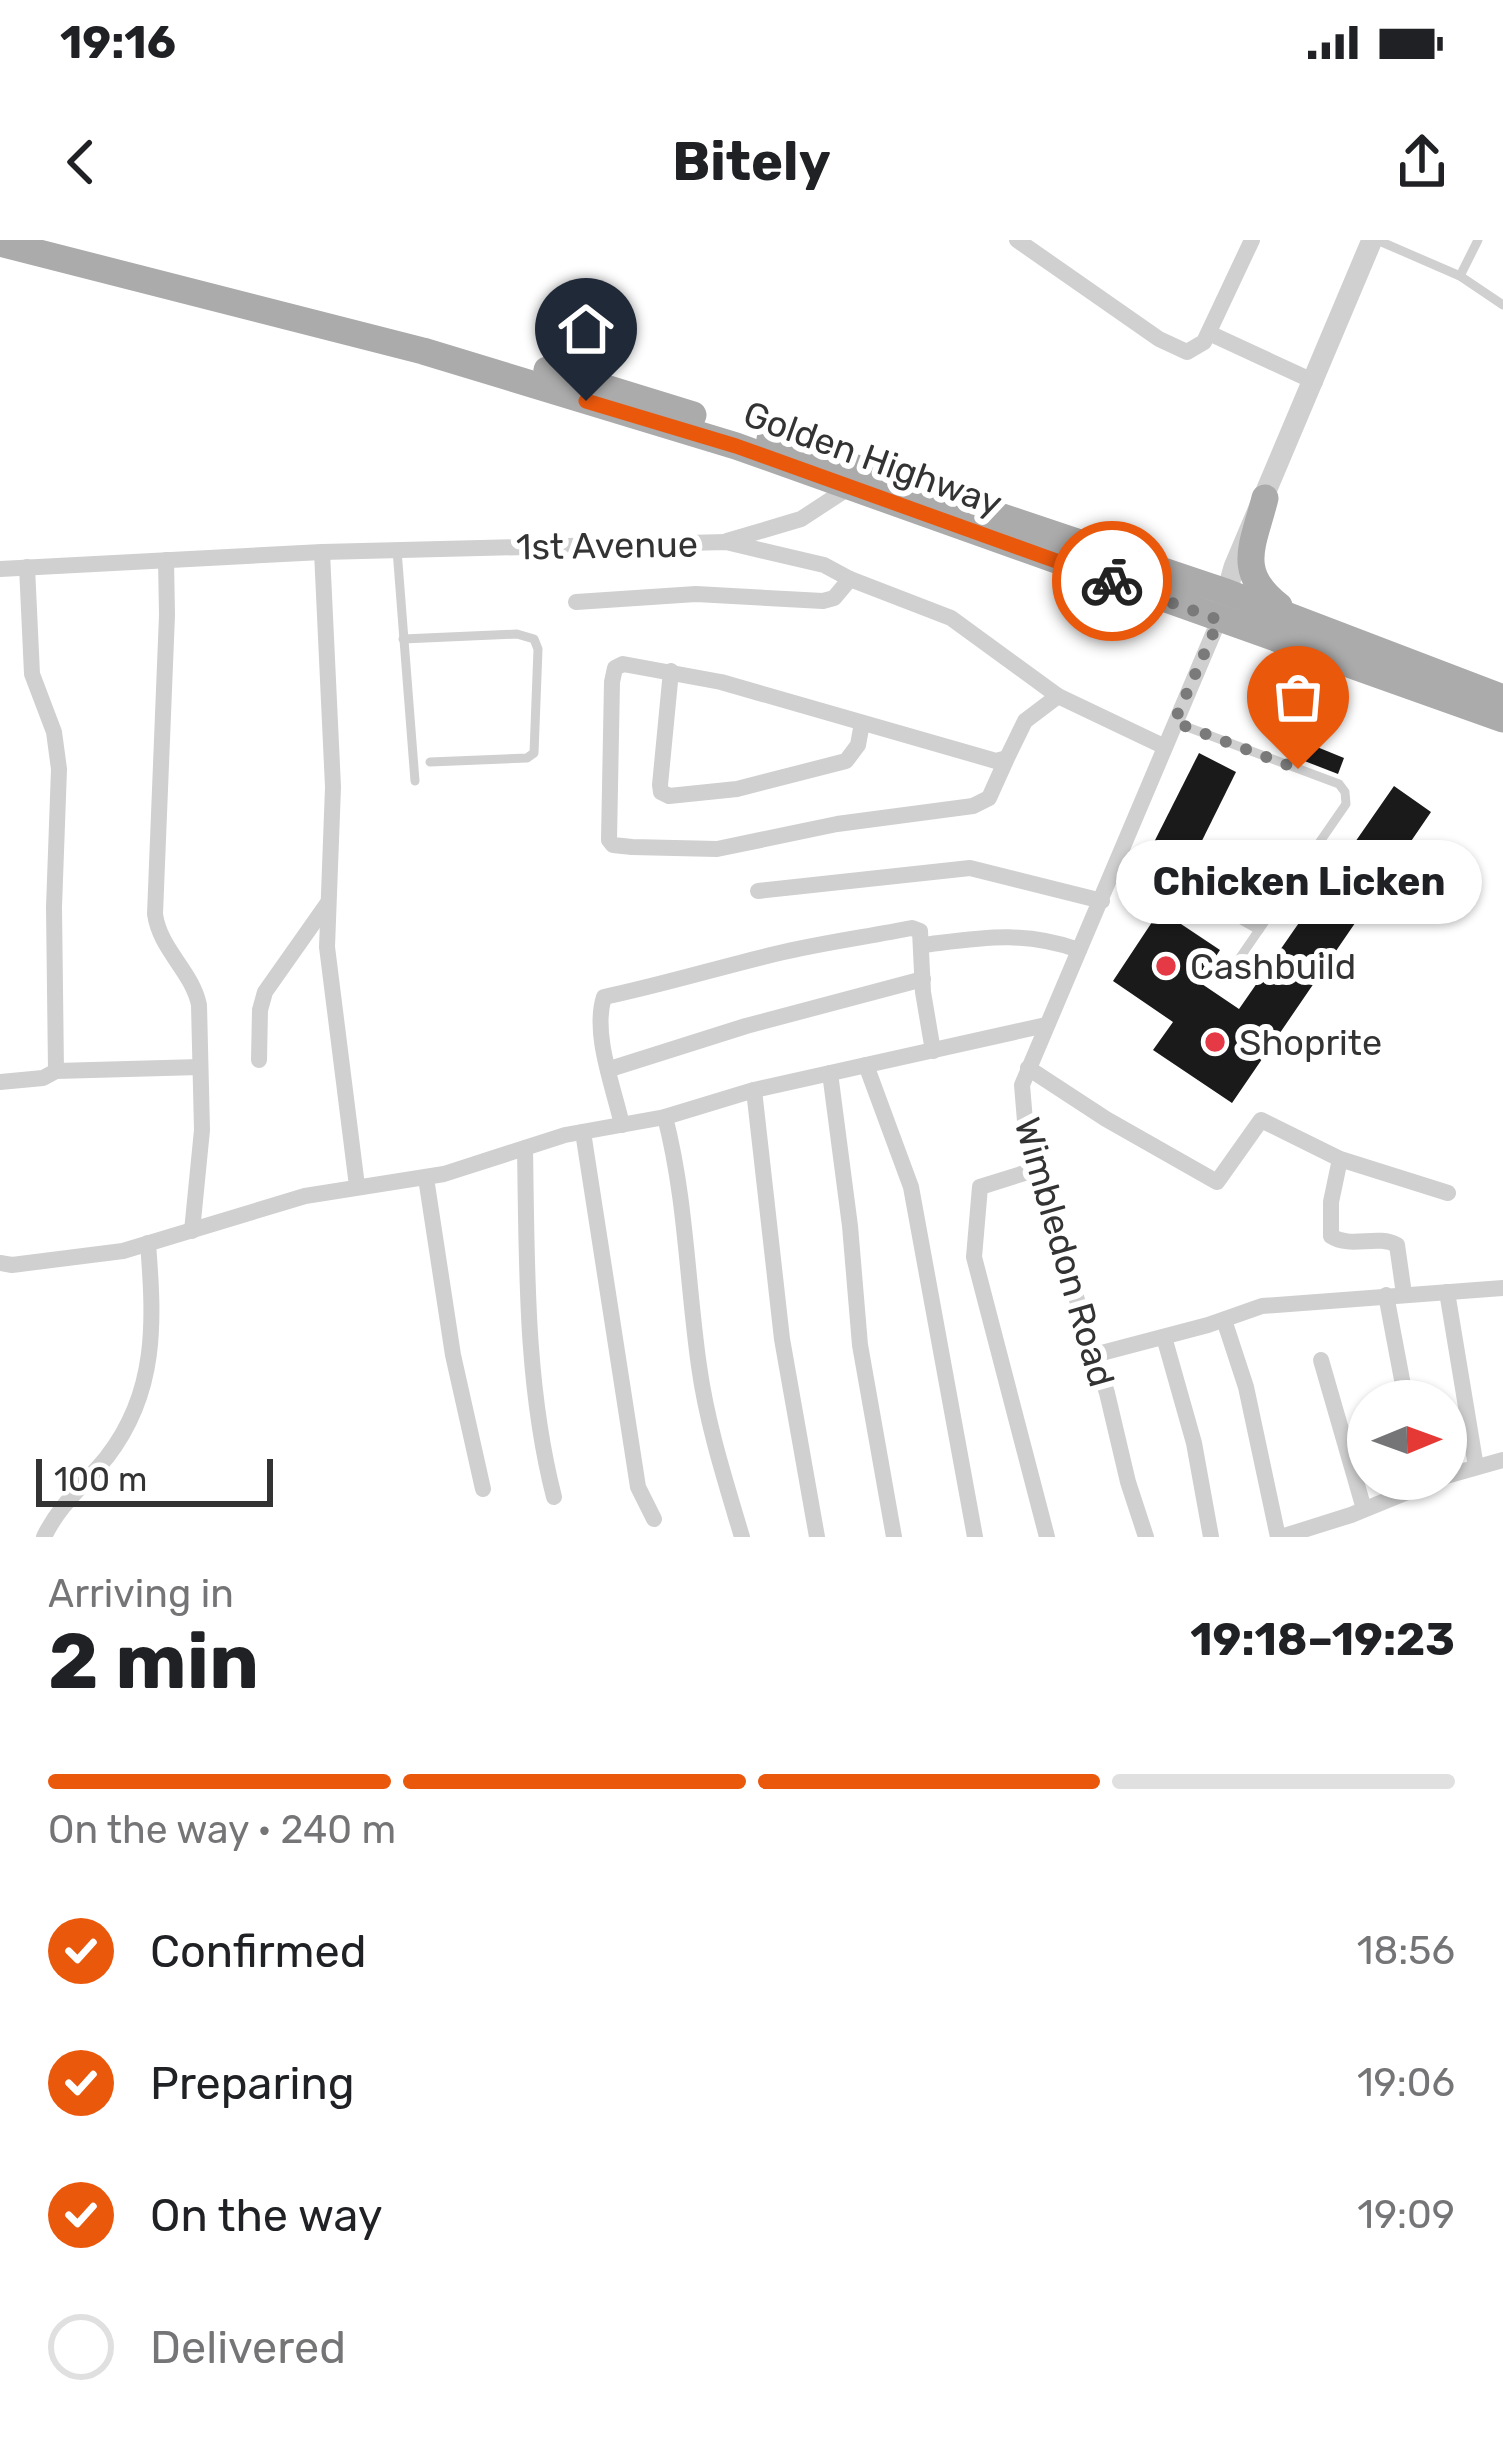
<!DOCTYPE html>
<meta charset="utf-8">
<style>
body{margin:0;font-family:Rubik,sans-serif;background:#f6f6f6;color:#202124;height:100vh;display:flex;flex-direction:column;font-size:45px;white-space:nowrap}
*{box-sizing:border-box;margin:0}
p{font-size:39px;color:#757577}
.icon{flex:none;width:66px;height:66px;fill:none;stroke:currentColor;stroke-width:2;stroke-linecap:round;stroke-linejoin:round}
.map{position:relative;height:1297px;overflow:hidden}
.drawer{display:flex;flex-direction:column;background:#fff;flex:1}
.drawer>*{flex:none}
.needle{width:78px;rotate:89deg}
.tools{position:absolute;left:1347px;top:1140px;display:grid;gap:24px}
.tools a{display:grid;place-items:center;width:120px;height:120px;border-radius:50%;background:#fff;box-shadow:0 3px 9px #0004;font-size:60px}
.scale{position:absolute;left:36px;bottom:30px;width:237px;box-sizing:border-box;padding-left:12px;border:6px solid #333;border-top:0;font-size:33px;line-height:42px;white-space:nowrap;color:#333;-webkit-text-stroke:9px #fff;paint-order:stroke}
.pin{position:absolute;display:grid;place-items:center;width:102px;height:102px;color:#fff;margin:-123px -51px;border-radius:50% 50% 50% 0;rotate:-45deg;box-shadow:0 0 12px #0007}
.pin .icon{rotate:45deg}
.courier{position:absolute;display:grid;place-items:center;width:120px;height:120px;margin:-60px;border:9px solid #ea580c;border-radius:50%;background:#fff;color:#222;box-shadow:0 3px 15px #0007}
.bubble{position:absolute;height:84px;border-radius:42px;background:#fff;box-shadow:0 3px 9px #0004;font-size:39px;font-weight:700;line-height:84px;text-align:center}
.headline em{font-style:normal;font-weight:700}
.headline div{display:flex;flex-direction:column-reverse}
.headline{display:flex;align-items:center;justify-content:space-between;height:204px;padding:0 48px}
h1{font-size:78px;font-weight:700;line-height:90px}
.bar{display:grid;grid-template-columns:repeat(4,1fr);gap:18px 12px;align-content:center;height:144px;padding:0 48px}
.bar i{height:15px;border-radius:9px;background:#e0e0e0}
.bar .selected{background:#ea580c}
.bar p{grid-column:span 4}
ol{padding:0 48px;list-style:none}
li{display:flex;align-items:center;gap:36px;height:132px}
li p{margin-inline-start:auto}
li .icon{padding:12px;border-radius:50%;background:#ea580c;color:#fff;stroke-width:4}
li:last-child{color:#757577}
li i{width:66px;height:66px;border:6px solid #e0e0e0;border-radius:50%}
.status{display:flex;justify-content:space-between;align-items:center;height:84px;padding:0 60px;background:#fff;direction:ltr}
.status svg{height:33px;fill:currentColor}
header{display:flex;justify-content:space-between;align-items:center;height:156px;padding:0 48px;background:#fff;font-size:54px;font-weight:700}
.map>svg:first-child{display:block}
</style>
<div class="status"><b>19:16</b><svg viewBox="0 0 49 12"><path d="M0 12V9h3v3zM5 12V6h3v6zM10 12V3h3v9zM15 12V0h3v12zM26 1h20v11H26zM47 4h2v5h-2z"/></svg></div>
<header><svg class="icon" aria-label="back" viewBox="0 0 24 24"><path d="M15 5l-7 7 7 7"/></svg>Bitely<svg class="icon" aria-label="share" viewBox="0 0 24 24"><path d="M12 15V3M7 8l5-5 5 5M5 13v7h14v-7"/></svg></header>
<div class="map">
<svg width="1503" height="1297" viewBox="0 0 1503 1297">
<rect width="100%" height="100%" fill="#fff"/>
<g fill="#1a1a1a">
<polygon points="1295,498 1344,518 1338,534 1289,515"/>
<polygon points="1199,513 1236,532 1181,643 1143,624"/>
<polygon points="1394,546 1431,572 1232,863 1153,810 1173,782 1113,741 1160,670 1220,710 1199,742 1239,769"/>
</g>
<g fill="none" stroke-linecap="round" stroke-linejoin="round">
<g stroke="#d0d0d0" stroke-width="9">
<polyline points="1377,0 1460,36 1503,65"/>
<polyline points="1460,36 1478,0"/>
<polyline points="397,310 415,541"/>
<polyline points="403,399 517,394 534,399 538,409 534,513 527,518 430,522"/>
<polyline points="1174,482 1339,544 1345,552 1346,564 1283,655 1213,613"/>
<polyline points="1192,652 1259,690"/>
<polyline points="1239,719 1283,655"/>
</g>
<g stroke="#d0d0d0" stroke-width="16">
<polyline points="1017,0 1159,99 1187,112 1204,102 1252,0"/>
<polyline points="1209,93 1315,142"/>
<polyline points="727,301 801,279 850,247"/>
<polyline points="322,312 333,547 327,707 357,946"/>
<path d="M166,320L167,375L155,674C160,710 192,731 199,765L202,890L192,991"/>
<polyline points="27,327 32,434 54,492 59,529 54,667 56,831"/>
<polyline points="0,329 322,312 726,302 824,325 850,339 951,378 1058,456 1163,506"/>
<polyline points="576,362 696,354 823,361 834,358 850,339"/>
<polyline points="671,431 660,545 661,552 669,556 737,549 846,521 858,505 862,483"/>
<polyline points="1007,518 989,558 973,566 837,584 717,609 632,607 613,605 609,600 612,442 615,428 623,424 721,442 996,521 1007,518 1025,481 1058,456"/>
<polyline points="758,651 970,628 1102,661"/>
<path d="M923,705C981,698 1022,690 1079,710"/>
<polyline points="259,820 260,770 265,752 327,664"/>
<polyline points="866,825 911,947 975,1297"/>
<polyline points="1028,828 1106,879 1217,942 1261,880 1340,919 1448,953"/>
<polyline points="610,829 746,786 923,739"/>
<polyline points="830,833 850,986 860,1105 894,1297"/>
<polyline points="0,842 43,838 56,831 200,827"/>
<polyline points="754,850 782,1099 817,1297"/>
<path d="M665,877C686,958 687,1042 699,1126C707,1184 725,1240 742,1297"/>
<path d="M622,885C614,848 592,794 604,757C661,745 717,728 775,714C820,703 866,697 912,688L920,691L923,752L933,811"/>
<polyline points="583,892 638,1247 654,1279"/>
<path d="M525,908C527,1024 525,1144 554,1257"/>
<path d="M1340,919L1331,962V996C1351,1009 1377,994 1397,1005L1404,1054"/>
<polyline points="1034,930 980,947 974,1017 1047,1297"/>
<polyline points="426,938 453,1115 483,1249"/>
<polyline points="0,1023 12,1025 123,1011 305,956 444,934 565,895 665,877 754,850 1046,785"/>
<polyline points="1447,1052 1476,1227"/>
<polyline points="1386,1055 1406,1161"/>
<polyline points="1224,1080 1246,1147 1278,1297"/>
<polyline points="1164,1097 1194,1203 1211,1297"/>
<polyline points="1094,1115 1208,1085 1262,1066 1503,1048"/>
<polyline points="1321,1120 1364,1269"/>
<polyline points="1446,1236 1503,1220"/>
<path d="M44,1297C59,1265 85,1244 107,1217C158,1151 154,1081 148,1003"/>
<polyline points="1146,1297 1128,1242 1107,1153 1027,905 1022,845 1219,380"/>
<polyline points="1281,1297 1351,1275 1439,1239"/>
</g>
<polyline stroke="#d0d0d0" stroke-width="21" points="1223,366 1234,327 1372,0"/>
<g stroke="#ababab" stroke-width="27">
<polyline points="0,3 423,111 736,206 1503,479"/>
<polyline points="547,130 693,175"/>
<polyline points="770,199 1226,352 1503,458"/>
<path d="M1265,258C1254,304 1234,331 1279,366"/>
</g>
</g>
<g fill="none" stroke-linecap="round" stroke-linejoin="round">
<polyline stroke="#7a7a7a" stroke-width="12" stroke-dasharray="0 21.6" points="1112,341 1219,380 1174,482 1298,529"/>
<polyline stroke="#ea580c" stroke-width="15" points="586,161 736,206 1112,341"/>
</g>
<g fill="#e63946" stroke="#fff" stroke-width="4.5">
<circle cx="1166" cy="726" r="12"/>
<circle cx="1215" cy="802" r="12"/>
</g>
<g text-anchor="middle" stroke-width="12" stroke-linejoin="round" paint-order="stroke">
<g font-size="36" fill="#333" stroke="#fff">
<text transform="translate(873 218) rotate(20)" y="13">Golden Highway</text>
<text transform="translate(607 305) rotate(-1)" y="13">1st Avenue</text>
<text transform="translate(1065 1012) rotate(74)" y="13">Wimbledon Road</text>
</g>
<g font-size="36" fill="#333" stroke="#fff" text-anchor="start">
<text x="1190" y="739">Cashbuild</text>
<text x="1239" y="815">Shoprite</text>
</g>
</g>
</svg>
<div class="tools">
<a><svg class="needle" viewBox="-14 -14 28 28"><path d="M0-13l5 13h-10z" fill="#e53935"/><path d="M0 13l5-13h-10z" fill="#757577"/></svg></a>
</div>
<div class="scale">100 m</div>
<div class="pin" style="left:1298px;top:529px;background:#ea580c"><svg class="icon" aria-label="bag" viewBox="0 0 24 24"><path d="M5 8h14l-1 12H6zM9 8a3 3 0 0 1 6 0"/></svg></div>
<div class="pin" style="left:586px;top:161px;background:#1f2937"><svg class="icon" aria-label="home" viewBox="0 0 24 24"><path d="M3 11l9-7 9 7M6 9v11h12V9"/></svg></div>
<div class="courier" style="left:1112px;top:341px"><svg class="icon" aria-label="bike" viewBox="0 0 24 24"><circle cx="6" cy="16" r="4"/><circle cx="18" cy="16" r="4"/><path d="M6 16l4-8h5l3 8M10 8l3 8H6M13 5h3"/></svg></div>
<div class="bubble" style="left:1116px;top:600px;width:366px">Chicken Licken</div>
</div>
<section class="drawer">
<div class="headline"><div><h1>2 min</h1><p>Arriving in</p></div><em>19:18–19:23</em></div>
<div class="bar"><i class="selected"></i><i class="selected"></i><i class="selected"></i><i></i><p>On the way · 240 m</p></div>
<ol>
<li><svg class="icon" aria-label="check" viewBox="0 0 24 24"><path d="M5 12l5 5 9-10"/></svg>Confirmed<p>18:56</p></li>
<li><svg class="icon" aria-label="check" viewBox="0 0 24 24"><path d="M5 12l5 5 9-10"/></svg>Preparing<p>19:06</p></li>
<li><svg class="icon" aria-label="check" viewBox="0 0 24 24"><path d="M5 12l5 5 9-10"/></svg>On the way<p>19:09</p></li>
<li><i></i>Delivered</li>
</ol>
</section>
